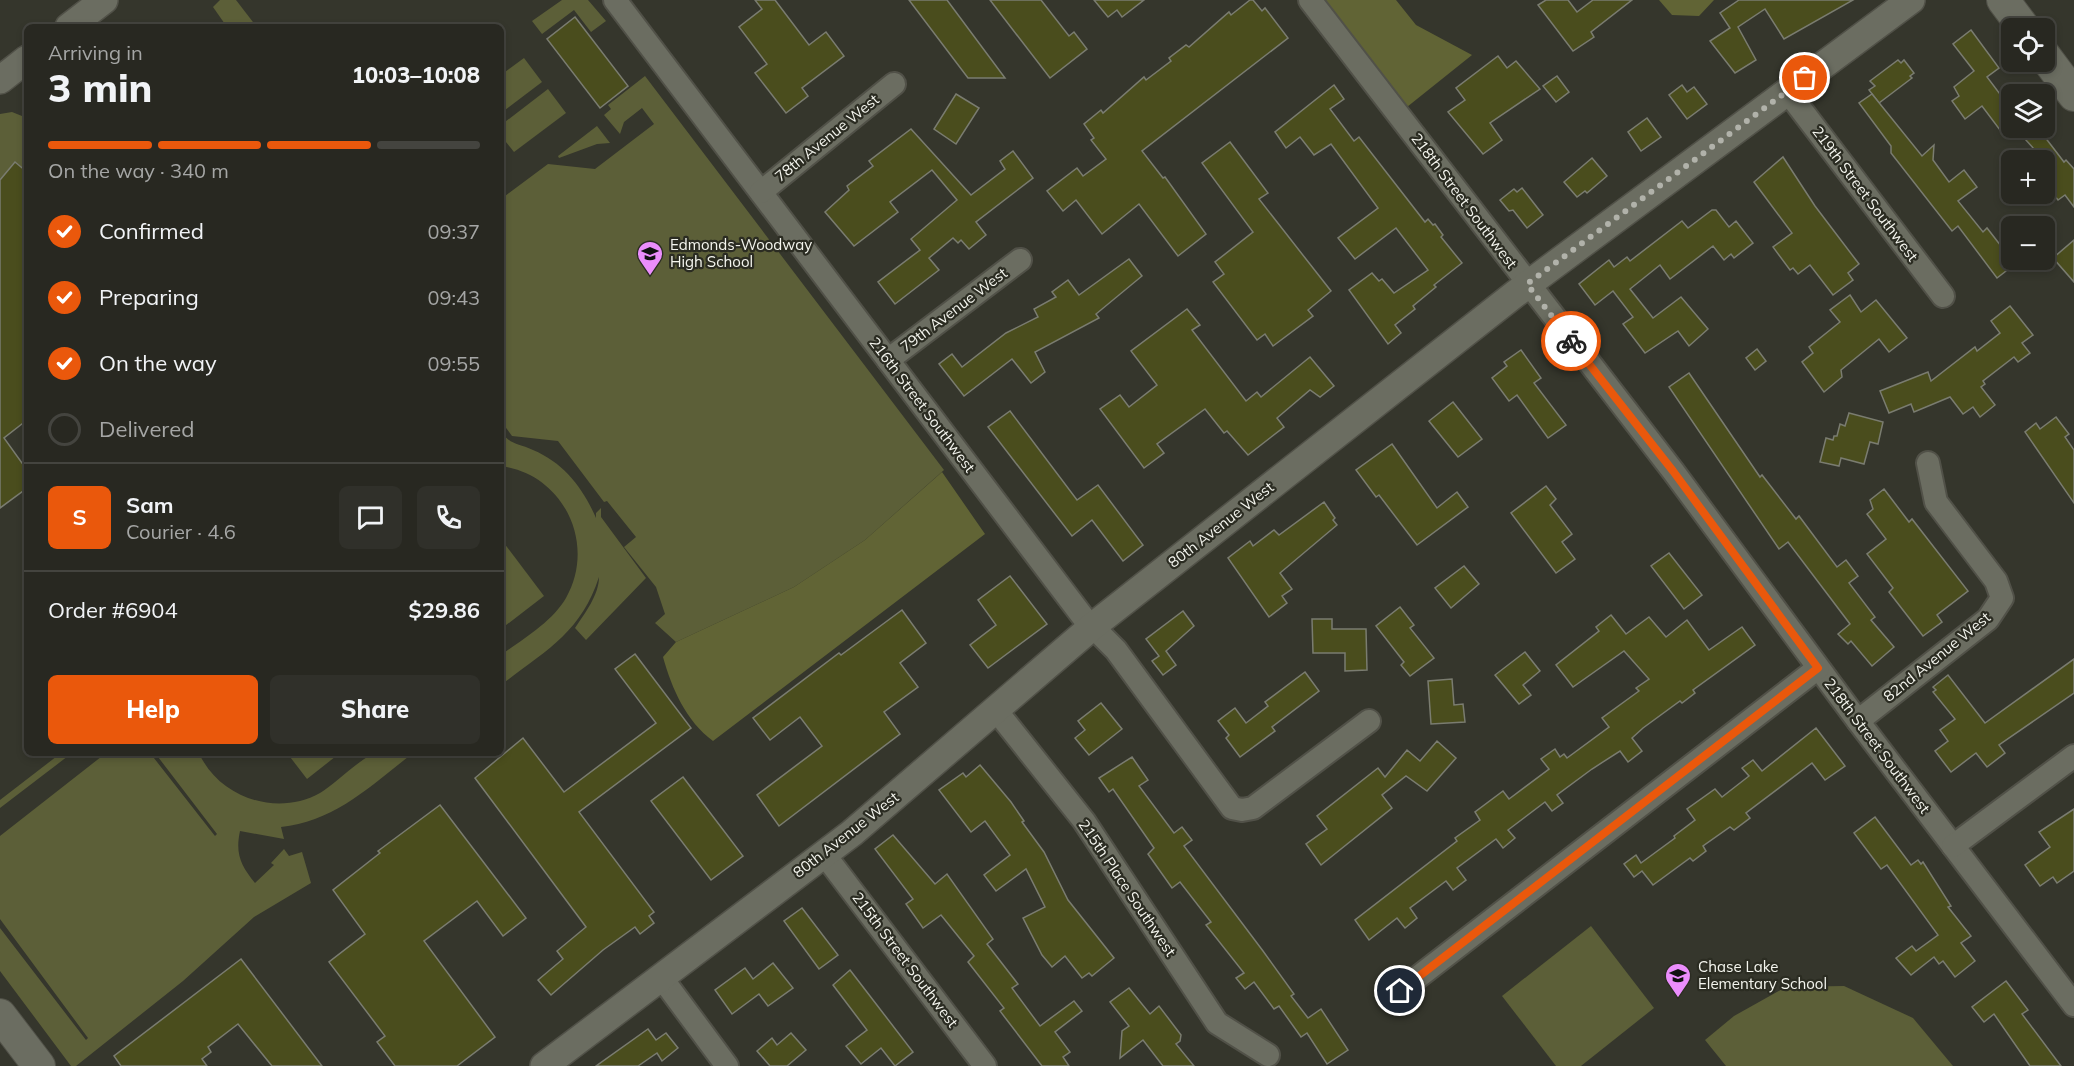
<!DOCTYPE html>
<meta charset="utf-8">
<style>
body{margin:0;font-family:Mulish,sans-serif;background:#30302a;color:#f1f3f6;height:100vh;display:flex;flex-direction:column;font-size:22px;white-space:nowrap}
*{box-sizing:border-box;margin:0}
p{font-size:20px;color:#a5a6a5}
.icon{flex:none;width:33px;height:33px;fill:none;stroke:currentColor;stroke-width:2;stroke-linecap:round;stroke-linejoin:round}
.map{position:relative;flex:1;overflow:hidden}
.side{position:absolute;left:24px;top:24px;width:480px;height:732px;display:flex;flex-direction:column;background:#282821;border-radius:9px;box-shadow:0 3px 9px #0003,0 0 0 2px #44443f}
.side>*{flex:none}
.tools{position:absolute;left:2001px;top:18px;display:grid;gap:12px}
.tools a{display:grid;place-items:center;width:54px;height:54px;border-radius:9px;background:#282821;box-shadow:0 3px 9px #0003,0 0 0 2px #44443f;font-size:30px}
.pin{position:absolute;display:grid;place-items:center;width:51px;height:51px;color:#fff;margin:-26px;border:3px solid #fff;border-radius:50%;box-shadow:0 2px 6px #0007}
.courier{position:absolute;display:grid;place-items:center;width:60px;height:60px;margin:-30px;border:4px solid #ea580c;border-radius:50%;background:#fff;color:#222;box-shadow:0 2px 8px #0007}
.summary em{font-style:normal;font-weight:800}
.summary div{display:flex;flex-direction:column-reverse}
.summary{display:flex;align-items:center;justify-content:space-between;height:102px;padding:0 24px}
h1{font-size:39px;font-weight:800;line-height:45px}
.bar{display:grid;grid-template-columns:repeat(4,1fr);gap:9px 6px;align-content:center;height:72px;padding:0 24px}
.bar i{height:8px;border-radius:4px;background:#44443f}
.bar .on{background:#ea580c}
.bar p{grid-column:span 4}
.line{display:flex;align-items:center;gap:15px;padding:0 24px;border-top:2px solid #44443f}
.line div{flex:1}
.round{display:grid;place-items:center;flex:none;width:63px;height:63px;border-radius:9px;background:#30302a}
ol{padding:0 24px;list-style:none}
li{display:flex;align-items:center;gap:18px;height:66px}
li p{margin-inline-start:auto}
li .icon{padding:6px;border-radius:50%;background:#ea580c;color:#fff;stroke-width:4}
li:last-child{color:#a5a6a5}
li i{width:33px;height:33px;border:3px solid #44443f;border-radius:50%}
.button{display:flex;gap:12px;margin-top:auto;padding:12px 24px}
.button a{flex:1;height:69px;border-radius:9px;background:#ea580c;color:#fff;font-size:24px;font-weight:800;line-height:69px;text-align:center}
.button a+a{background:#30302a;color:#f1f3f6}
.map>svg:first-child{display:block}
</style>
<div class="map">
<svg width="2074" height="1066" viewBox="0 0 2074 1066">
<rect width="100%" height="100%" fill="#35362c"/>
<g fill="#5c5f38">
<polygon points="220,0 236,0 256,26 227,27 213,7"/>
<polygon points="562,0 588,0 606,21 591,32 574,10 542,34 532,21"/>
<polygon points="524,58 542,82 501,113 501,75"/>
<polygon points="645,76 944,470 865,540 794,587 676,642 655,623 665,614 656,587 624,547 636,537 607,501 604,502 558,441 512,436 501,421 501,199 548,164 595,169 654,124 642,108 624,122 620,134 604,115 611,109 608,105"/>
<polygon points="548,89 566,113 514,152 501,136 501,125"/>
<polygon points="12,112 27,118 27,172 15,162 0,180 0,114"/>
<polygon points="597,126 610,143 597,144 559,158 558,156"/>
<path d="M501,432C512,446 518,443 533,450C564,463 583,488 596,518V513L601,508V517L646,578L586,640L575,628C585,613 599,595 599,577C581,633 545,651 501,685V655C523,639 552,622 566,598C597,543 563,474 501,466Z"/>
<polygon points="501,539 544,596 501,629"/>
<polygon points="61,753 72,753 0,808 0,800"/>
<path d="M106,753H150L215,836L217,834L155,753H199C219,798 277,817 320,793C334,785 364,755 376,753C387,751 401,753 413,753C372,785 334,822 281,827L284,839L240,831C235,854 241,866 255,883L274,865L271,863L284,849L289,856L302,852L311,883L254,917L183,981L76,1066H71L0,971V928L86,1040L88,1038L0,919V836Z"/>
<polygon points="287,753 340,753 307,779"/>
<polygon points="1591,926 1654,1008 1581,1066 1556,1066 1502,996"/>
<polygon points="1844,986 1913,1018 1953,1066 1726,1066 1705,1040 1734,1016 1786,987"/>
</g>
<g fill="#616435">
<polygon points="1324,0 1396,0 1416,25 1472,55 1407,107"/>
<polygon points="1659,0 1714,0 1699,16 1672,15"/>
<path d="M942,472L985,534L713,741C686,721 672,689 663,657L676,642L794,587L865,540Z"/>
</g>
<g fill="#4a4d1d" stroke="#7a7c70" stroke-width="1.5">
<polygon points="755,0 775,0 809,45 826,32 844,56 802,88 808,96 786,113 755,73 767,64 739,27 762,9"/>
<polygon points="909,0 947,0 1005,78 968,78"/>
<polygon points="990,0 1041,0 1069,36 1074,32 1087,49 1050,78"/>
<polygon points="1094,0 1144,0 1122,17 1117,10 1108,17"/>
<polygon points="1250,0 1253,0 1262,11 1265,8 1288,38 1142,151 1163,178 1165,177 1206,234 1178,256 1139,204 1102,234 1076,200 1063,211 1047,191 1077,168 1083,176 1106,159 1091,140 1094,138 1084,124 1101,110 1103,113 1144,77 1146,80 1171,61 1169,58 1186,45 1189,47 1229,12 1231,15"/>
<polygon points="1546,0 1568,0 1577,12 1593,0 1632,0 1591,32 1594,37 1573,51 1538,5"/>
<polygon points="1739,0 1853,0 1784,39 1765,9 1738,27 1756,60 1735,73 1710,41 1730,28 1720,13"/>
<polygon points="575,17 628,86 600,108 547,39"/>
<polygon points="1971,30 1999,68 1987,77 2012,110 2012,121 2000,130 1982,106 1965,119 1952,101 1959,96 1954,87 1974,71 1953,44"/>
<polygon points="1498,56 1507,68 1516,61 1540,89 1490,123 1502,140 1483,154 1448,112 1465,100 1456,88"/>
<polygon points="1898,60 1901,63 1904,60 1914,73 1910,76 1912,78 1879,103 1869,90 1875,86 1870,81"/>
<polygon points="1557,76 1569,92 1556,102 1543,86"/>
<polygon points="1334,85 1344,99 1330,109 1354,141 1359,137 1425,222 1428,219 1433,225 1435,224 1443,235 1441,237 1462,263 1434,285 1436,287 1413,306 1415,309 1395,325 1401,333 1388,344 1349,290 1372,273 1379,281 1382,279 1394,293 1428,270 1396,228 1355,259 1338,238 1378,208 1331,144 1314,155 1300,137 1286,148 1275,132"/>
<polygon points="1682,85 1687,92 1694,87 1707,104 1687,119 1669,95"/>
<polygon points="956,94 979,108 956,144 934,129"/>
<polygon points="1872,94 1922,156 1934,145 1933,160 1949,182 1964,170 1977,187 1958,201 1983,232 1987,228 2015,264 1997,278 1958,226 1952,231 1891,153 1891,146 1859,103"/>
<polygon points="1647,118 1661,137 1641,151 1628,132"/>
<polygon points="2015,128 2038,128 2064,162 2066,160 2074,169 2074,207 2065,195 2058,200 2044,182 2044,176 2051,172 2044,160"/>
<polygon points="911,129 971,195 1005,169 1000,161 1013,151 1033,178 976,222 986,235 969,249 961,240 958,243 953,238 929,258 939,270 895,304 878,282 920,250 911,239 957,200 932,170 890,202 898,212 854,246 825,212 849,190 847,186 873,166 869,161"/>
<polygon points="1230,142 1268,193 1259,199 1331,291 1308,310 1313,316 1273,346 1265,334 1257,340 1213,282 1224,274 1215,262 1253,232 1202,163"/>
<polygon points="1783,157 1815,206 1859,264 1848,273 1853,280 1833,295 1810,265 1798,274 1793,268 1790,270 1773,247 1792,233 1754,182"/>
<polygon points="1592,158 1607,176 1587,193 1585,191 1577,197 1564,182"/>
<polygon points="15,162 27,172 27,420 4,438 27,470 27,488 0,508 0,180"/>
<polygon points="1522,188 1543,215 1527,228 1513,210 1509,211 1500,200 1514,189 1517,192"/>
<polygon points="1712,210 1716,210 1729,227 1736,221 1753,243 1734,258 1731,254 1724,260 1713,246 1670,279 1660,265 1630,289 1653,318 1681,297 1708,329 1689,346 1678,331 1645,353 1623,324 1633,317 1613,291 1595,305 1579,284 1609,260 1614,267 1627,257 1630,261 1682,221 1688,228"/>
<polygon points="2074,240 2074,282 2053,258"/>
<polygon points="1129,259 1142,276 1096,314 1099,318 1035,352 1045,372 1031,383 1012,359 964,396 939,364 952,354 962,367 1006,333 1038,317 1034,309 1056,297 1052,292 1068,280 1079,295"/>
<polygon points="1850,295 1861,312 1876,300 1907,338 1889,352 1879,339 1841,370 1842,377 1824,392 1802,362 1813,353 1809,347 1840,322 1830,310"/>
<polygon points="2010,306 2033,335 2022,343 2030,353 2018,362 2014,357 1983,381 1985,384 1981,387 1995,405 1980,417 1973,407 1963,414 1950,397 1914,412 1911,404 1889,413 1880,391 1928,372 1931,381 1975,347 1977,351 2000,333 1991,321"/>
<polygon points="1187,309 1200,325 1192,330 1246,401 1257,392 1261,397 1310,357 1334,386 1320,397 1310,390 1277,418 1284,427 1248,455 1227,431 1224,433 1205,409 1157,444 1164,453 1144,468 1100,409 1120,395 1129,407 1157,385 1131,351"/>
<polygon points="1757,349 1766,361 1755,370 1746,358"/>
<polygon points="1521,350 1541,378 1534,383 1566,425 1548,438 1517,395 1509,401 1492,378 1507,366 1504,362"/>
<polygon points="1689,373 1760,477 1762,475 1796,519 1799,516 1837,567 1846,560 1858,576 1849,583 1875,617 1871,620 1894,647 1872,666 1851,641 1848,644 1838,634 1850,624 1788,542 1779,549 1669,387"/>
<polygon points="1453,402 1482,439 1458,457 1429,421"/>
<polygon points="1010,411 1077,500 1098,485 1143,545 1123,561 1092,520 1072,536 988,427"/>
<polygon points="1849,413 1883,422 1878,444 1870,442 1864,464 1841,458 1839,466 1820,462 1826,438 1833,440 1834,436 1837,436 1840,424 1845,426"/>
<polygon points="2056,417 2069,434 2065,437 2074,450 2074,503 2025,432 2036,423 2040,429"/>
<polygon points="1392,444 1437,508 1457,492 1468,507 1417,545 1379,495 1376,497 1356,470"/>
<polygon points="1546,486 1556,499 1550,505 1572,534 1562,542 1575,559 1556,573 1511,513"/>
<polygon points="1884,489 1909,522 1912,519 1968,591 1937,615 1942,622 1923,636 1889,592 1893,588 1867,554 1886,539 1867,514 1873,509 1870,500"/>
<polygon points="1324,502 1335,518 1333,520 1337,525 1280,573 1292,589 1282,596 1287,603 1269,617 1228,558 1250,541 1253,546 1274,530 1279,535"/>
<polygon points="1669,553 1702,595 1684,609 1651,566"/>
<polygon points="1464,566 1479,584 1451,608 1435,588"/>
<polygon points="1010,576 1047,624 988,668 970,645 996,625 978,600"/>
<polygon points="1400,607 1414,625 1410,628 1434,658 1410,676 1401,665 1404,662 1376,626"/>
<polygon points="902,610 926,643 900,663 918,687 884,712 900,734 779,826 757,795 822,746 800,717 770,740 753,718 839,653 841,655"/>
<polygon points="1183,611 1194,626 1166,651 1176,665 1163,675 1152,661 1159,656 1146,639"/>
<polygon points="1611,615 1626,634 1649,617 1666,637 1687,620 1709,650 1742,627 1755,645 1693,690 1695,693 1682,703 1680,701 1643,728 1632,738 1642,751 1628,762 1620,751 1592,769 1557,795 1563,803 1552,811 1545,802 1508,830 1515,838 1503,848 1496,839 1457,868 1466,880 1453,890 1446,881 1410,908 1417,918 1405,928 1397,918 1369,940 1355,920 1457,841 1455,838 1480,820 1475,812 1503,791 1509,799 1549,769 1541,759 1555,749 1560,757 1564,754 1567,758 1609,727 1602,718 1639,691 1636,688 1649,679 1624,651 1573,687 1556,665 1599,631 1596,627"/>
<polygon points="1312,619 1332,619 1332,629 1366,629 1367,670 1345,671 1345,653 1313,653"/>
<polygon points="1525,652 1540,671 1523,685 1531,695 1519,704 1495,675"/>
<polygon points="635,654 691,728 579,812 654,912 649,916 654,923 640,934 635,927 603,950 551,995 538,980 563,959 557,951 586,927 475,778 523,738 564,792 656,723 615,669"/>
<polygon points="2074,659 2074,693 1999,745 2005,753 1987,767 1976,753 1951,772 1935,751 1948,741 1940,730 1955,719 1933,692 1936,690 1933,687 1948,675 1985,723"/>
<polygon points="1305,672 1319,691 1272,727 1275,731 1240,757 1226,738 1229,735 1218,721 1235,708 1246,723 1268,706 1265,702"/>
<polygon points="1452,679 1454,705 1463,704 1465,722 1431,724 1428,681"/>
<polygon points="1101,703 1122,729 1089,755 1075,738 1085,730 1078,721"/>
<polygon points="1816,728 1845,766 1825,780 1812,763 1746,813 1750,818 1734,830 1730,827 1703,846 1706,851 1693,861 1690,858 1653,885 1642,871 1634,877 1624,864 1636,855 1641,863 1675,838 1674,836 1695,820 1687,809 1715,789 1722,797 1749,776 1742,768 1753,760 1762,771"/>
<polygon points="1437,741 1456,758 1427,791 1406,776 1382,795 1392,808 1321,865 1306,844 1327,829 1317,816 1378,768 1385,777 1407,750 1420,761"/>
<polygon points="1132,757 1148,780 1139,786 1174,833 1182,827 1192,840 1184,846 1263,951 1294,994 1291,996 1308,1018 1321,1009 1348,1050 1327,1064 1307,1033 1301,1037 1279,1006 1274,1009 1254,982 1245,989 1236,978 1244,973 1206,925 1211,922 1180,882 1172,888 1148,854 1154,848 1113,789 1109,792 1099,778"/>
<polygon points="980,765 1011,802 1024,821 1022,822 1044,852 1068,900 1114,958 1092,976 1089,973 1082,978 1065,956 1052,967 1042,955 1023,918 1045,907 1026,869 996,891 984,875 1010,855 985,821 971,832 939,790 963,773 966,777"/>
<polygon points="683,777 743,856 711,880 651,801"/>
<polygon points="440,805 526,918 503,936 477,901 424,941 495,1037 457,1066 395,1066 377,1042 385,1036 329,962 365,934 333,890 380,853 378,851"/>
<polygon points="2074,809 2074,871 2057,883 2053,877 2040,886 2025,865 2050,847 2039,832"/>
<polygon points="1875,817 1911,865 1918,860 1921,864 1923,862 1951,906 1948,907 1971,936 1961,943 1975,961 1955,977 1943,961 1939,964 1934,957 1911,975 1896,958 1912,946 1916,951 1938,935 1887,865 1881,869 1854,833"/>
<polygon points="893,835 935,884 947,874 993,939 987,944 1018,984 1012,988 1040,1026 1074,1001 1082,1011 1055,1032 1070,1052 1063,1057 1069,1066 1042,1066 1000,1011 1004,1008 968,962 974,956 941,915 923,928 906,904 913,899 875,849"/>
<polygon points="802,908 838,955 819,969 784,921"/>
<polygon points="241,959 322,1066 272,1066 238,1024 208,1047 211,1052 202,1059 207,1066 121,1066 114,1056"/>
<polygon points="773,963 793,988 768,1006 759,994 732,1014 715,990 745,968 753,979"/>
<polygon points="850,970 913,1052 895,1066 881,1048 861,1064 846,1046 867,1030 833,985"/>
<polygon points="2006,981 2028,1010 2022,1014 2061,1066 2030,1066 1994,1014 1984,1022 1972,1007"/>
<polygon points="1129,988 1150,1014 1159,1006 1181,1035 1180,1041 1176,1044 1194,1066 1163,1066 1143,1040 1120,1058 1122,1031 1129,1026 1110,1002"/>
<polygon points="648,1029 656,1040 666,1033 678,1048 662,1061 657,1053 638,1066 596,1066"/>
<polygon points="791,1033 806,1050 787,1066 770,1066 757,1051 772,1038 777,1045"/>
</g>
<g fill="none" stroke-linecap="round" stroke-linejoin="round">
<defs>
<g id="minor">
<polyline points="615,0 1083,617 1116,650 1232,808 1242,810 1253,808 1369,721"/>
<polyline points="1310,0 1673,471 1858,721 2074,1005"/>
<polyline points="1787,91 1943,296"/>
<polyline points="761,192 894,84"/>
<polyline points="888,360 1020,260"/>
<polyline points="995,709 1084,821 1217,1023 1268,1055"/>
<polyline points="1858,721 1988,619 2002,598 1996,581 1936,502 1928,463"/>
<polyline points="1953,846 2074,756"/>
<polyline points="824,854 985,1066"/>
<polyline points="661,977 727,1066"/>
<polyline points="1400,991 1818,668"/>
</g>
<g id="tertiary">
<polyline points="69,27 104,0"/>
<polyline points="0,80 27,59"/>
<polyline points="544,1066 852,833 1093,626 1515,294 1911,0"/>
</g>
<g id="secondary">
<polyline points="2003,0 2024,28"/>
<polyline points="2044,55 2074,95"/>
<polyline points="0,1015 39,1066"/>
</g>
</defs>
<use href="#minor" stroke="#515148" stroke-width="26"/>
<use href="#tertiary" stroke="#515148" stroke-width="30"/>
<use href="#secondary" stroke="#515148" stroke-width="34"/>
<use href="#minor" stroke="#6b6d61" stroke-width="22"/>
<use href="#tertiary" stroke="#6b6d61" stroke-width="27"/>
<use href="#secondary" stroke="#6b6d61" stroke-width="32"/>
</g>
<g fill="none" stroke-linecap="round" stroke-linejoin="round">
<polyline stroke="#b1b2aa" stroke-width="6" stroke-dasharray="0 10.8" points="1571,341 1527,284 1805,78"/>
<polyline stroke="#ea580c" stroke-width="8" points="1400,991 1818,668 1673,471 1571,341"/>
</g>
<defs>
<symbol id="school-pin" viewBox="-11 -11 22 30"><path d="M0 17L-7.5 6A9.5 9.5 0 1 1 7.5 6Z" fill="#eb8dfc" stroke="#2b2c22"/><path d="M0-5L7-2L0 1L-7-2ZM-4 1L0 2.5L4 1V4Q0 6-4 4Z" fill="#111"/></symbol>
</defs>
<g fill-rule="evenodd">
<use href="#school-pin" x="635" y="239" width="30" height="40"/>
<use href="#school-pin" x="1663" y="961" width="30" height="40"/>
</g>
<g text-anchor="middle" stroke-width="4.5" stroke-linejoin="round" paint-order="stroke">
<g font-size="15" fill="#f4f5ee" stroke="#2b2c22">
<text transform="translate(827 138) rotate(-39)" y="5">78th Avenue West</text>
<text transform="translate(1865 194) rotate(53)" y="5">219th Street Southwest</text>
<text transform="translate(1464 201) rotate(53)" y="5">218th Street Southwest</text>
<text transform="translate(954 310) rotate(-37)" y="5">79th Avenue West</text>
<text transform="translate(922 405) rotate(53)" y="5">216th Street Southwest</text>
<text transform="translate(1221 525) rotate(-38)" y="5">80th Avenue West</text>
<text transform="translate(1937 657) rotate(-39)" y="5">82nd Avenue West</text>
<text transform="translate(1877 746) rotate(53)" y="5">218th Street Southwest</text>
<text transform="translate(846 835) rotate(-38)" y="5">80th Avenue West</text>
<text transform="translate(1127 888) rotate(56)" y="5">215th Place Southwest</text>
<text transform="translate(905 960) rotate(53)" y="5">215th Street Southwest</text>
</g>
<g font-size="15" fill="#f4f5ee" stroke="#2b2c22" text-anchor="start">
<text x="670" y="250">Edmonds-Woodway<tspan x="670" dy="17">High School</tspan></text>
<text x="1698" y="972">Chase Lake<tspan x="1698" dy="17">Elementary School</tspan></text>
</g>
</g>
</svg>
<div class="tools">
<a><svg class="icon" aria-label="locate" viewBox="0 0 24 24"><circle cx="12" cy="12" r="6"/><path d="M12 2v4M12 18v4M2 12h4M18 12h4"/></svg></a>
<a><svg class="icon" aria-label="layers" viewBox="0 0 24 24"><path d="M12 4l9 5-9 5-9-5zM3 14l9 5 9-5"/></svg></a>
<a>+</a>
<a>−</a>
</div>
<div class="pin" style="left:1805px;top:78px;background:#ea580c"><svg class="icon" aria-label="bag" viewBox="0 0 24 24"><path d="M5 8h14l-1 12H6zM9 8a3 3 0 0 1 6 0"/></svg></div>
<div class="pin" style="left:1400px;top:991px;background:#1f2937"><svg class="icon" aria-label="home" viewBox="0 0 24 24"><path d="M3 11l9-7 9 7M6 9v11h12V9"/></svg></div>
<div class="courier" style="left:1571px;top:341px"><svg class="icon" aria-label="bike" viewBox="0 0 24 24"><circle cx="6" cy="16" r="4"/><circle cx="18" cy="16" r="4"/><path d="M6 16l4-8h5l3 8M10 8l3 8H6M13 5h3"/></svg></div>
<section class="side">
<div class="summary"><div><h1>3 min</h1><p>Arriving in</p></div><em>10:03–10:08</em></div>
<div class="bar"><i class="on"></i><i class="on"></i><i class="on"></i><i></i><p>On the way · 340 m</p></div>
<ol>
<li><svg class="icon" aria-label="check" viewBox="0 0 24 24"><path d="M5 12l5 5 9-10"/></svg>Confirmed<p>09:37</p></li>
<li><svg class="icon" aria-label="check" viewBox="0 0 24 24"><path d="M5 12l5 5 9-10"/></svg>Preparing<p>09:43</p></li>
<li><svg class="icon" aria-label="check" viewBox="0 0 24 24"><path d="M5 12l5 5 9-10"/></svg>On the way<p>09:55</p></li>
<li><i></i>Delivered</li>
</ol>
<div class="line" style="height:108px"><b class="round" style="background:#ea580c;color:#fff">S</b><div><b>Sam</b><p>Courier · 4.6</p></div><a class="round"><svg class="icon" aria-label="chat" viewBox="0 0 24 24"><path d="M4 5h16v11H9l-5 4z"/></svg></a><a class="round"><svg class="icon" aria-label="phone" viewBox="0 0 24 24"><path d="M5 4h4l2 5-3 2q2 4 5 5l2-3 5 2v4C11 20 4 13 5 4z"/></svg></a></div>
<div class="line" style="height:78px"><div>Order #6904</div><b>$29.86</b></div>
<div class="button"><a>Help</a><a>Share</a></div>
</section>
</div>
